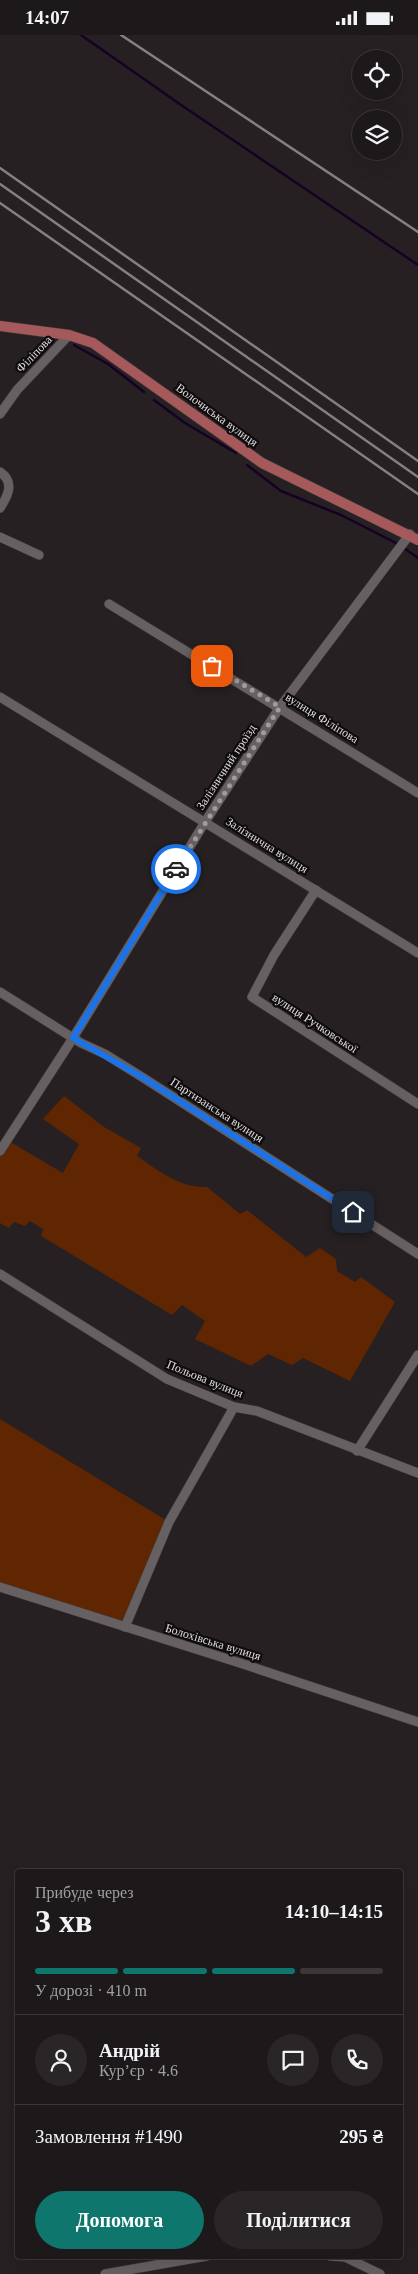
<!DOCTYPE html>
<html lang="uk">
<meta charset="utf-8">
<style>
body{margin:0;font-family:Georgia,serif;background:#2a2527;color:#f1f3f6;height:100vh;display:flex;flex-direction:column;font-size:19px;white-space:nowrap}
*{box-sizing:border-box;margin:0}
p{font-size:16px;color:#a0a0a2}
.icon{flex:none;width:28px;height:28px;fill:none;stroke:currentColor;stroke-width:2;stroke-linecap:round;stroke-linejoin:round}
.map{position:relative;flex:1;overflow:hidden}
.details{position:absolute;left:15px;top:1834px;width:388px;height:390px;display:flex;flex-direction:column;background:#1d181a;border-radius:5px;box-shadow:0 5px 20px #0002,0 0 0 1px #3b3739}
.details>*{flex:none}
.buttons{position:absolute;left:352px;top:15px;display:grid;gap:10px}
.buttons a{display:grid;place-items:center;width:50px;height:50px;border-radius:50%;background:#1d181a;box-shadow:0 5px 20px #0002,0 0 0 1px #3b3739;font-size:25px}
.pin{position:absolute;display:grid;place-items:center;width:42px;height:42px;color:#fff;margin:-21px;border-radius:10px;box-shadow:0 2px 8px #0006}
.courier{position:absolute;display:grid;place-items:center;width:50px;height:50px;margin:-25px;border:4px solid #1a73e8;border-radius:50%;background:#fff;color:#222;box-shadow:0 1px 6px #0007}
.headline em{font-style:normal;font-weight:600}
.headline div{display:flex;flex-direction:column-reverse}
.headline{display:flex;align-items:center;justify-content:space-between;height:85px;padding:0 20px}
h1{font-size:32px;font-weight:600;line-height:38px}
.bar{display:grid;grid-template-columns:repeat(4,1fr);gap:8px 5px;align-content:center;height:60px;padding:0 20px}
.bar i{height:6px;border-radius:4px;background:#3b3739}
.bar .current{background:#0f766e}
.bar p{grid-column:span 4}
.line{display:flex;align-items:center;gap:12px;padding:0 20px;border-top:1px solid #3b3739}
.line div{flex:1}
.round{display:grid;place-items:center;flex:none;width:52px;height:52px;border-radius:26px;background:#2a2527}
.cta{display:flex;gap:10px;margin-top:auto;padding:10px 20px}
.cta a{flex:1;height:58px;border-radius:30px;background:#0f766e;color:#fff;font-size:20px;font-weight:600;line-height:58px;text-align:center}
.cta a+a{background:#2a2527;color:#f1f3f6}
.status{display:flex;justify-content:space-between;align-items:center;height:35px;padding:0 25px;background:#1d181a;direction:ltr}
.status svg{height:14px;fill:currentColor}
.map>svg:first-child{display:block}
</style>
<div class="status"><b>14:07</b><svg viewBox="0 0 49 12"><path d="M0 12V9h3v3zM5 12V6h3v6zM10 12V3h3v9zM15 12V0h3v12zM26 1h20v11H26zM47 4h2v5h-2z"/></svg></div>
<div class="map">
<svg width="418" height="2239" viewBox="0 0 418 2239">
<rect width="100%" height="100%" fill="#272022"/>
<g fill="#602601">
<path d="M64,1061L104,1092L141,1113L137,1121C159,1136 179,1153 207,1152L240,1179L247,1175L306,1222L320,1213L336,1224L337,1236L355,1247L361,1242L395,1267L350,1346L303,1323L292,1330L268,1319L251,1331L195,1304L205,1286L182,1270L172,1280L41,1201L43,1194L30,1186L25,1191L14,1187L9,1193L0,1188V1116L7,1105L63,1138L79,1109L43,1084Z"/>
<polygon points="0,1384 169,1487 125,1592 0,1552"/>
</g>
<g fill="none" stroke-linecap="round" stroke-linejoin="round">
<g stroke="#170026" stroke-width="2.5">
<polyline points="81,0 184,72 418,230"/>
<polyline points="74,310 108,329 144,357"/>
<polyline points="154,365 185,388 236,418"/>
<polyline points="247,430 281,456 341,480 396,508"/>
<polyline points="404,513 418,523"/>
</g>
<defs>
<g id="minor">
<polyline points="0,379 17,355 69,300"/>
<path d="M0,437C15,447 8,461 0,473"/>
<polyline points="0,502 39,520"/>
<polyline points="109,569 418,758"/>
<polyline points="0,662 418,918"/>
<polyline points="316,855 274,920 252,962 418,1069"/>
<polyline points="0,957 81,1008 105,1019 142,1042 418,1219"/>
<polyline points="0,1116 73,1003 205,787 280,672 410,499"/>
<polyline points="0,1239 167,1344 234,1372 257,1376 418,1438"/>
<polyline points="357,1416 418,1320"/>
<polyline points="0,1552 240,1628 418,1687"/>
<polyline points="125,1592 169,1487 234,1372"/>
<polyline points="330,2221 345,2222 380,2239"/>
<polyline points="105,2239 207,2221"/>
</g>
<polyline id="major" points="0,291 69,300 93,308 262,428 418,505"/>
</defs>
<use href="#minor" stroke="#423d3e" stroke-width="10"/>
<use href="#major" stroke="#423d3e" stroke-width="11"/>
<use href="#minor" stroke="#676062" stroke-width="9"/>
<use href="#major" stroke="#a5595a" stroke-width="10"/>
<g stroke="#857f81" stroke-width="2.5">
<polyline points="121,0 418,197"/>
<polyline points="0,133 418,426"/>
<polyline points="0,149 418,442"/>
<polyline points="0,168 418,459"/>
</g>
</g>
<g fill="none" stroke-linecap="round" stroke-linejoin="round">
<polyline stroke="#a09b9c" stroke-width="5" stroke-dasharray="0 9" points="176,834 280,672 212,631"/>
<polyline stroke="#1a73e8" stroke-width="6" points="176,834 73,1003 142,1042 353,1177"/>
</g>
<g text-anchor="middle" stroke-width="4.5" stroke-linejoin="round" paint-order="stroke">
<g font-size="12" fill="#e1ddde" stroke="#0e0b0c">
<text transform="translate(34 319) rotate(-46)" y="4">Філіпова</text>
<text transform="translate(217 380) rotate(36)" y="4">Волочиська вулиця</text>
<text transform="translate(322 683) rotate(32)" y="4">вулиця Філіпова</text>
<text transform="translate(226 732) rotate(-57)" y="4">Залізничний проїзд</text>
<text transform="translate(267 810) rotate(32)" y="4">Залізнична вулиця</text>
<text transform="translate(315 988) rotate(33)" y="4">вулиця Ручковської</text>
<text transform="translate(217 1075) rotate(33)" y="4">Партизанська вулиця</text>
<text transform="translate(205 1344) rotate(22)" y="4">Польова вулиця</text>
<text transform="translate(213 1607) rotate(17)" y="4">Болохівська вулиця</text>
</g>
</g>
</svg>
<div class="buttons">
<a><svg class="icon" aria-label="locate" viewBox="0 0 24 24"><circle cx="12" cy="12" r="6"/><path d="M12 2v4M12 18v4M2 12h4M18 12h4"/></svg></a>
<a><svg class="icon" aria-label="layers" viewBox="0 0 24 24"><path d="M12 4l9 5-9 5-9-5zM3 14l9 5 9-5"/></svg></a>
</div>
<div class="pin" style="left:212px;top:631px;background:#ea580c"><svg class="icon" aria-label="bag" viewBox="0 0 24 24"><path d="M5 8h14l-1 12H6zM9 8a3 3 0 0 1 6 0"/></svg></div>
<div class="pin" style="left:353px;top:1177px;background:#1f2937"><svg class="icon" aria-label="home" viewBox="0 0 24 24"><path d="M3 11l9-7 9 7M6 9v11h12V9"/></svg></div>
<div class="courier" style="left:176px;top:834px"><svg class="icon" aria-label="car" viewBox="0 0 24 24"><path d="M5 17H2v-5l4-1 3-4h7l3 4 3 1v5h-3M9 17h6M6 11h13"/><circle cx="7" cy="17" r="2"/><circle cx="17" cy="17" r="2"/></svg></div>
<section class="details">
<div class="headline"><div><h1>3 хв</h1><p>Прибуде через</p></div><em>14:10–14:15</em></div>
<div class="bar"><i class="current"></i><i class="current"></i><i class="current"></i><i></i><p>У дорозі · 410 m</p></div>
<div class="line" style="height:90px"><a class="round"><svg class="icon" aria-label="person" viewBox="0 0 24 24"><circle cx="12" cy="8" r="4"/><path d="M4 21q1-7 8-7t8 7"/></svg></a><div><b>Андрій</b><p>Кур’єр · 4.6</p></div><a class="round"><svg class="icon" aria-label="chat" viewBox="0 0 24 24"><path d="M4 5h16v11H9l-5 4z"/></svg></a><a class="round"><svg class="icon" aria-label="phone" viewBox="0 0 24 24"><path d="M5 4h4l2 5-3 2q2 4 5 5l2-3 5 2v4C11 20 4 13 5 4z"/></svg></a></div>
<div class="line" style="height:65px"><div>Замовлення #1490</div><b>295 ₴</b></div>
<div class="cta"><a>Допомога</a><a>Поділитися</a></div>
</section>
</div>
